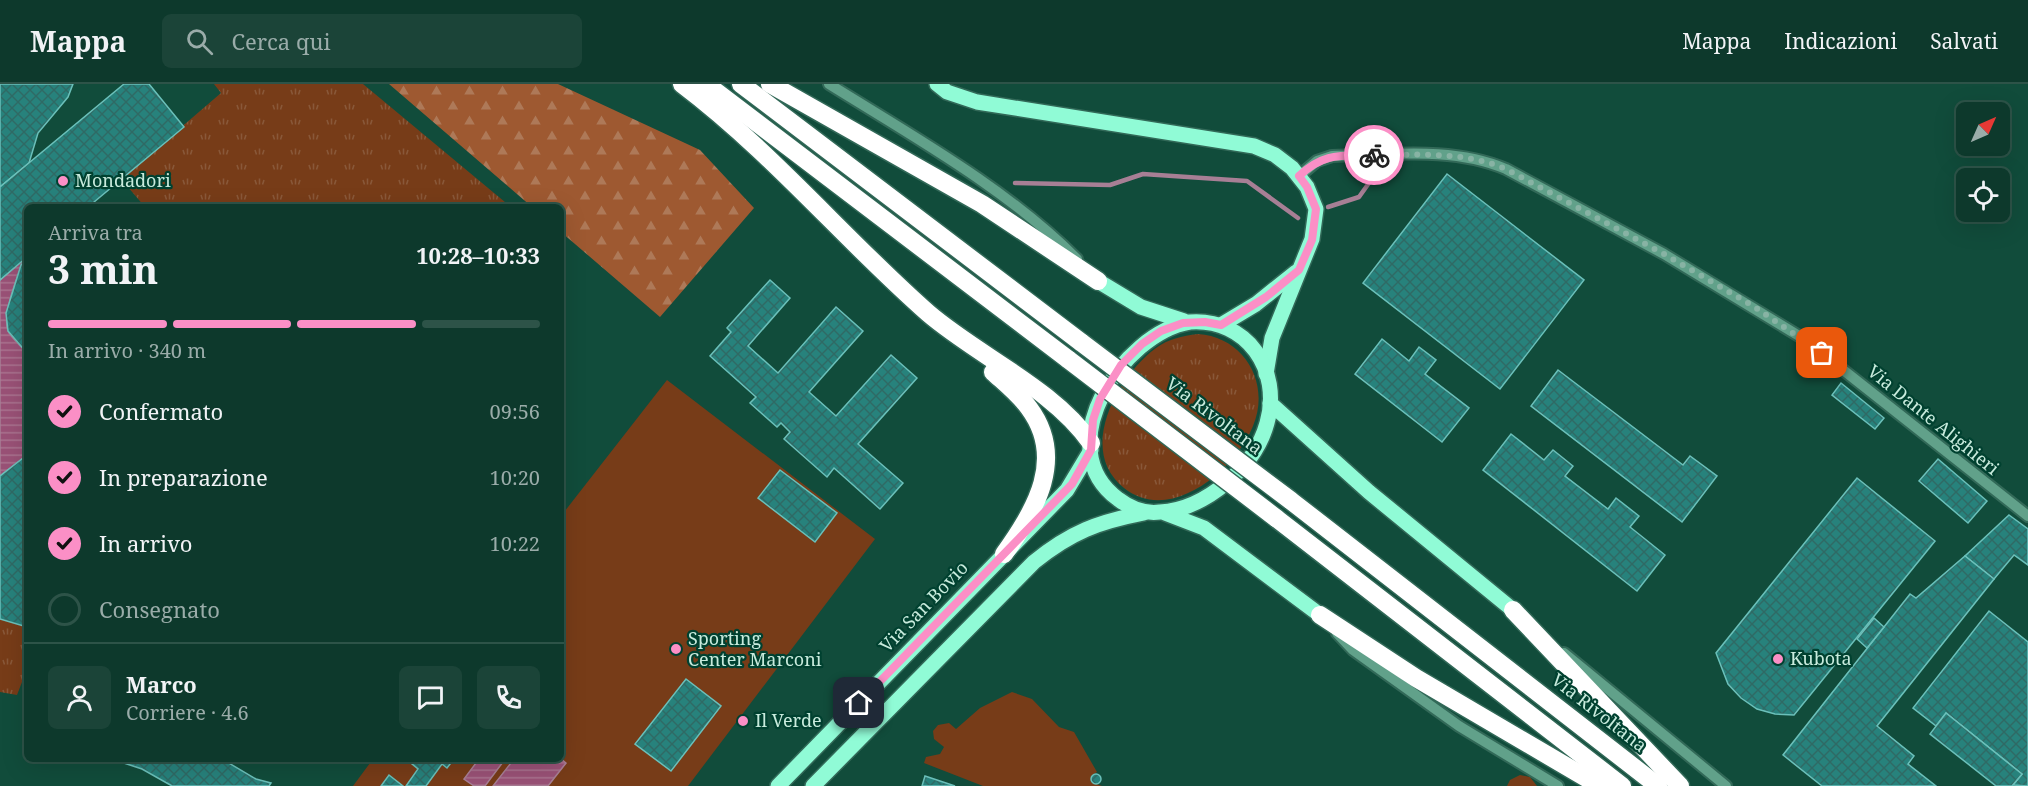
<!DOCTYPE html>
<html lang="it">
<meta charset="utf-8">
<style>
body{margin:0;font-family:"Noto Serif",serif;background:#1b4438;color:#f1f3f6;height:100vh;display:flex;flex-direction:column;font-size:22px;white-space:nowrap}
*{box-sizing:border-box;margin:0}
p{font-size:20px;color:#9aaca9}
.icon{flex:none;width:33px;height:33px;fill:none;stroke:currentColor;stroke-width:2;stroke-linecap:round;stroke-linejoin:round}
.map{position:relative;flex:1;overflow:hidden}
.drawer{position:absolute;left:24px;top:120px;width:540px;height:558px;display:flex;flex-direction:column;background:#0d392c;border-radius:9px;box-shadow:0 6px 24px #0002,0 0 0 2px #2d5348}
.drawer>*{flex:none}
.needle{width:39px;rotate:45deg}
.tools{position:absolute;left:1956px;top:18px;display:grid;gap:12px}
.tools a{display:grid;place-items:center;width:54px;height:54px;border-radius:9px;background:#0d392c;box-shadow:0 6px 24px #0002,0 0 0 2px #2d5348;font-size:30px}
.pin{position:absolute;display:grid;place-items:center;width:51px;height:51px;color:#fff;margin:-26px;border-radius:12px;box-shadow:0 3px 9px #0006}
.courier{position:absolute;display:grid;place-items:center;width:60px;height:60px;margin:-30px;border:4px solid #fb8fc6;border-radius:50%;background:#fff;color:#222;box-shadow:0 2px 8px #0007}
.headline em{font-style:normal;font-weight:700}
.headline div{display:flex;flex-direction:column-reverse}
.headline{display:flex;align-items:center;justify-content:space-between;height:102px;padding:0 24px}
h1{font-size:39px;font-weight:700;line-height:45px}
.bar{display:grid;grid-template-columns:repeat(4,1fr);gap:9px 6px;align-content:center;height:72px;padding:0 24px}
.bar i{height:8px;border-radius:4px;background:#2d5348}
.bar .on{background:#fb8fc6}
.bar p{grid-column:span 4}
.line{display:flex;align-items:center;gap:15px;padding:0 24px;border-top:2px solid #2d5348}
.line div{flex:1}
.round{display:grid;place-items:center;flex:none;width:63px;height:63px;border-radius:9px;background:#1b4438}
ol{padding:0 24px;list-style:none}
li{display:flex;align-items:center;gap:18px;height:66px}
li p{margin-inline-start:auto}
li .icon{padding:6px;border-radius:50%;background:#fb8fc6;color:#111;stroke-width:4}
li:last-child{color:#9aaca9}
li i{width:33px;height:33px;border:3px solid #2d5348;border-radius:50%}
header{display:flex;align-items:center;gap:36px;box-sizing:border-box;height:84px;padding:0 30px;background:#0d392c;border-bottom:2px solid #2d5348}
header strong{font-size:28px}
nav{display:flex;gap:33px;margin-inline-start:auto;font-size:21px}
.search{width:420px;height:54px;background:#1b4438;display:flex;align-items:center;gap:15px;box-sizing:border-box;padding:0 21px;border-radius:9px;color:#9aaca9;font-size:22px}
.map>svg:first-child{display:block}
</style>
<header>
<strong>Mappa</strong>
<div class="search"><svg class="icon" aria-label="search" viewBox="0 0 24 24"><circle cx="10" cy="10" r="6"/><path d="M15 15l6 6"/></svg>Cerca qui</div>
<nav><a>Mappa</a><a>Indicazioni</a><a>Salvati</a></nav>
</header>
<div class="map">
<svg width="2028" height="702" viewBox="0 0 2028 702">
<defs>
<pattern id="grass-tufts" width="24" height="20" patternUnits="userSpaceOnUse" patternTransform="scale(1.5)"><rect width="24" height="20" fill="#773c18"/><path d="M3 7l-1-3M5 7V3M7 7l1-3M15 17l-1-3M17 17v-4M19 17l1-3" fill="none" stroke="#895839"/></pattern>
<pattern id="forest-firs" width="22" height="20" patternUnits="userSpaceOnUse" patternTransform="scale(1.5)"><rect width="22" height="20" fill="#9e5931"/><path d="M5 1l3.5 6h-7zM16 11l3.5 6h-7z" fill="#ae7958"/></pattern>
<pattern id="water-rules" width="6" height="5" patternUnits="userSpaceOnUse" patternTransform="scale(1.5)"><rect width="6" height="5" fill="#995176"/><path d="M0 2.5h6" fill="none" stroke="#aa738f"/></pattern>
<pattern id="building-cross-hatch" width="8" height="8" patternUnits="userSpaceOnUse" patternTransform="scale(1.5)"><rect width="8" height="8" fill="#27827c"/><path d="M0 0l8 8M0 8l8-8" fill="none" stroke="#2f6a65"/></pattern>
</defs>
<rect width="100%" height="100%" fill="#114c3b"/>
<g fill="url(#grass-tufts)">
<polygon points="214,0 363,0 511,123 145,123 121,95 221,9"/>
<path d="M1198,250C1244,253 1271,299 1253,342C1235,386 1170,441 1124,404C1076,366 1118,292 1156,264C1168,255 1182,252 1198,250Z"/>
<polygon points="0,535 27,543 27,585 17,611 0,608"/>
</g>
<polygon fill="url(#forest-firs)" points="389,0 558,0 700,66 754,124 660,233 561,148 561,123 532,123"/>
<g fill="#773c18">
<polygon points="667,296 875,455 688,702 353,702 373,675 561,675 561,432"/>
<polygon points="1012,608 1032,615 1059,643 1074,648 1097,688 1091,692 1091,698 1102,702 983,702 924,679 926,673 940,670 944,663 934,655 933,647 938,641 949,639 956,645 980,624"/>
<polygon points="1520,691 1530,693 1537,702 1507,702 1510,696"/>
</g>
<g fill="url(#water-rules)" stroke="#a77f95" stroke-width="1.5">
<path d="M27,173C18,187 2,231 8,247C11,254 21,262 27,269V371L0,392V196Z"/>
<polygon points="479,675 499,675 503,678 485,702 474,702 464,695"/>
<polygon points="514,675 561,675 566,679 548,702 493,702"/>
</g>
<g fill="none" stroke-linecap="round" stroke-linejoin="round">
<g stroke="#a77f95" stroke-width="4.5">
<polyline points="1015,99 1110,101 1143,90 1247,97 1298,134"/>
<polyline points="1328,123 1359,113 1379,85"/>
</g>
</g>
<g fill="url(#building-cross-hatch)" stroke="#6bc0ba" stroke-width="1.5">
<polygon points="0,0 73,0 68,13 38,49 29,79 0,103"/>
<polygon points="124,0 149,0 184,43 88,123 27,123 27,173 0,196 0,103"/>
<polygon points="1447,90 1584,196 1500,305 1363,199"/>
<polygon points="27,175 27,269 8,247 6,229 21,181"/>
<polygon points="770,196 790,214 748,262 778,289 836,223 863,247 809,308 836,332 891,271 917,294 858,360 903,399 880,425 834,384 827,393 784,355 790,348 781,339 777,343 750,319 756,313 710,272 731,248 727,244"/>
<polygon points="1382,255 1409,277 1419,263 1436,276 1425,290 1469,324 1442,358 1355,290"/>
<polygon points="1558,286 1683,381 1690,372 1717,392 1682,438 1531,322"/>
<polygon points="1841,299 1884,334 1875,345 1832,311"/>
<polygon points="1511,350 1544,376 1553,366 1573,382 1565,392 1608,425 1616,414 1639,432 1630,443 1665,471 1637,507 1483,386"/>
<polygon points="27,371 27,543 0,535 0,392"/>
<polygon points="1938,375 1987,417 1968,439 1919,397"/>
<polygon points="780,386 837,429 815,458 758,414"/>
<polygon points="1857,394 1935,457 1794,631 1775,630 1757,625 1741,614 1728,600 1716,569"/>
<polygon points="2009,431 2028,445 2028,481 2014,471 1994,495 1965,472"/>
<polygon points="1965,472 1994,495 1877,642 1914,672 1908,680 1936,702 1822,702 1783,671 1910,510 1916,514"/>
<polygon points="1989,527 2028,558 2028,702 2013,701 2022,690 1946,629 1936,642 1913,624"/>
<polygon points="1874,534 1884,543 1867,564 1857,555"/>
<polygon points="686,595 721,622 671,687 635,660"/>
<polygon points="1946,629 2022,690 2012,702 1996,702 1930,650"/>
<polygon points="123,675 222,675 256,695 271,699 269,702 172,702 142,685 121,678"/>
<polygon points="406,675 454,675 447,684 442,680 426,702 406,702 418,685"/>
<circle cx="1096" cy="695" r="5"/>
<polygon points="389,691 403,702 381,702"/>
<polygon points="925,692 955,702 922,702"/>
</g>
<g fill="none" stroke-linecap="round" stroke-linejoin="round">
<defs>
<g id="minor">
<path d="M829,0C914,53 1006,104 1077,175"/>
<path d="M1299,92L1317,77L1332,72C1389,71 1453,62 1506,85L1664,170L1804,255L2028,432"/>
<polyline points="1337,549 1353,566 1459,642 1558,702"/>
<polyline points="1564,569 1726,702"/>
</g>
<g id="major">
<polyline points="937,0 947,8 977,18 1254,62 1275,71 1292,84 1307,103 1316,125 1312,155 1272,254 1266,290"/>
<polyline points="1098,197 1141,223 1184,237"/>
<path d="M1190,238C1247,234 1282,286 1267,339C1255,383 1206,425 1160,428C1144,430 1131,425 1118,415C1048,364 1122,249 1190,238Z"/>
<polyline points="1221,241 1256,220 1296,188"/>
<polyline points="1270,319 1369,408 1513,526"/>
<polyline points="1165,429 1204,444 1320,531"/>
<polyline points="778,702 1067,406 1091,366"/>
<path d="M813,702L1034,478C1071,448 1098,438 1144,429"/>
</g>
<g id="highway">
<path d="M682,0C772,68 844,155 928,229C978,272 1054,305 1091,359"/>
<polyline points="706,0 1069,276"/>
<polyline points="741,0 1082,259"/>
<polyline points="770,0 982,120 1098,197"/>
<path d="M993,288C1005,299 1019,310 1029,324C1066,374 1036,426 1004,470"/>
<polyline points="1290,416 1658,702"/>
<polyline points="1276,434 1622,702"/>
<polyline points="1513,526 1680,702"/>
<polyline points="1320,531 1416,594 1600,702"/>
</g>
</defs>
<use href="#minor" stroke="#326958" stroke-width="14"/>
<use href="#major" stroke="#326958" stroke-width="18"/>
<use href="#highway" stroke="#326958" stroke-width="21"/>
<use href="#minor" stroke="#61a18a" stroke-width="10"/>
<use href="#major" stroke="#90fbd6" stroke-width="15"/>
<use href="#highway" stroke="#fff" stroke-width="18"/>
<defs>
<g id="highway-bridge">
<polyline points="1082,259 1290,416"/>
<polyline points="1069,276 1276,434"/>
</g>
</defs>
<use href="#highway-bridge" stroke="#326958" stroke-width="21" stroke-linecap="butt"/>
<use href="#highway-bridge" stroke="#fff" stroke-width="18"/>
</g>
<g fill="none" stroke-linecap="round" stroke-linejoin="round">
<path stroke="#88b3a4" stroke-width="6" stroke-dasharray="0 10.8" d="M1374,71C1419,71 1463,67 1506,85L1664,170L1753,222L1822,269"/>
<path stroke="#fb8fc6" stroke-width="8" d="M859,619L1072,400L1091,366L1093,336L1100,315L1121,281L1142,260L1161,247L1183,239L1205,238L1221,241L1266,213L1299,186L1312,156L1316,125L1307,103L1299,92C1324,68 1341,72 1374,71"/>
</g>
<g fill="#fb8fc6" stroke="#004130" stroke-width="2">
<circle cx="63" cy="97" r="6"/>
<circle cx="676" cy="565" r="6"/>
<circle cx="1778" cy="575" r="6"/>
<circle cx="743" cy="637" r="6"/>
</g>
<g text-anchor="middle" stroke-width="4.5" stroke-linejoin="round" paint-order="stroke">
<g font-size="18" fill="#c8ebdd" stroke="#004130" text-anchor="start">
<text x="75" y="103">Mondadori</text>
<text x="688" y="561">Sporting<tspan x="688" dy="21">Center Marconi</tspan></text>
<text x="1790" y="581">Kubota</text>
<text x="755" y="643">Il Verde</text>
</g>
<g font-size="18" fill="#c8ebdd" stroke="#004130">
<text transform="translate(1214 332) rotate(37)" y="6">Via Rivoltana</text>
<text transform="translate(1933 336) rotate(39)" y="6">Via Dante Alighieri</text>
<text transform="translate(924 523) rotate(-46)" y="6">Via San Bovio</text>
<text transform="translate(1599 629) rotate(38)" y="6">Via Rivoltana</text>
</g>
</g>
</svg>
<div class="tools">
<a><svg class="needle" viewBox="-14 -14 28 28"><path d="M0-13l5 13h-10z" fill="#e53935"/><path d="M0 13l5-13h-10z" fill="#9aaca9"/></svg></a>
<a><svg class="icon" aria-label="locate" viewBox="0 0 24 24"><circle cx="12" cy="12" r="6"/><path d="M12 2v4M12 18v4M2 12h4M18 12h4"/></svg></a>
</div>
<div class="pin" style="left:1822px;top:269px;background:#ea580c"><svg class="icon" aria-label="bag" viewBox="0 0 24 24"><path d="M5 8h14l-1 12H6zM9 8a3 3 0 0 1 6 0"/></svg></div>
<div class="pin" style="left:859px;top:619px;background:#1f2937"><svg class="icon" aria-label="home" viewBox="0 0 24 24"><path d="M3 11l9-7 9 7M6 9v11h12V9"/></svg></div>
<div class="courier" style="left:1374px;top:71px"><svg class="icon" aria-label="bike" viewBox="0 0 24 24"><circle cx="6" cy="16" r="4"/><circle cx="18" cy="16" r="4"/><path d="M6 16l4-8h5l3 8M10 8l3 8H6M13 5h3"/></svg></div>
<section class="drawer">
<div class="headline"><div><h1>3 min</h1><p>Arriva tra</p></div><em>10:28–10:33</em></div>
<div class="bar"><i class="on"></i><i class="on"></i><i class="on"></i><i></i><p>In arrivo · 340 m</p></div>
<ol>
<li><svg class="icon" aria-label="check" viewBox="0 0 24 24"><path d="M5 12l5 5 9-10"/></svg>Confermato<p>09:56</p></li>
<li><svg class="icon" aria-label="check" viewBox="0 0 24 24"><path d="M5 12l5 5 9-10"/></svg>In preparazione<p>10:20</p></li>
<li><svg class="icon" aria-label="check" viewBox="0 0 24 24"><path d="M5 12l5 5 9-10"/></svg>In arrivo<p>10:22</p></li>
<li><i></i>Consegnato</li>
</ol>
<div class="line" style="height:108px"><a class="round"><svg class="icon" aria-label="person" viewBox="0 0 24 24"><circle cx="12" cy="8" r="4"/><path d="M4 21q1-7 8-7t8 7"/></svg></a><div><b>Marco</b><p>Corriere · 4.6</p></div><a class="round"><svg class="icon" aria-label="chat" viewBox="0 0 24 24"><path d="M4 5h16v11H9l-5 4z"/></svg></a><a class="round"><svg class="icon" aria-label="phone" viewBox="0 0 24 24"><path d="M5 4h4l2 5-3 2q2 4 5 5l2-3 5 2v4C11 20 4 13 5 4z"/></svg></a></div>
</section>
</div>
